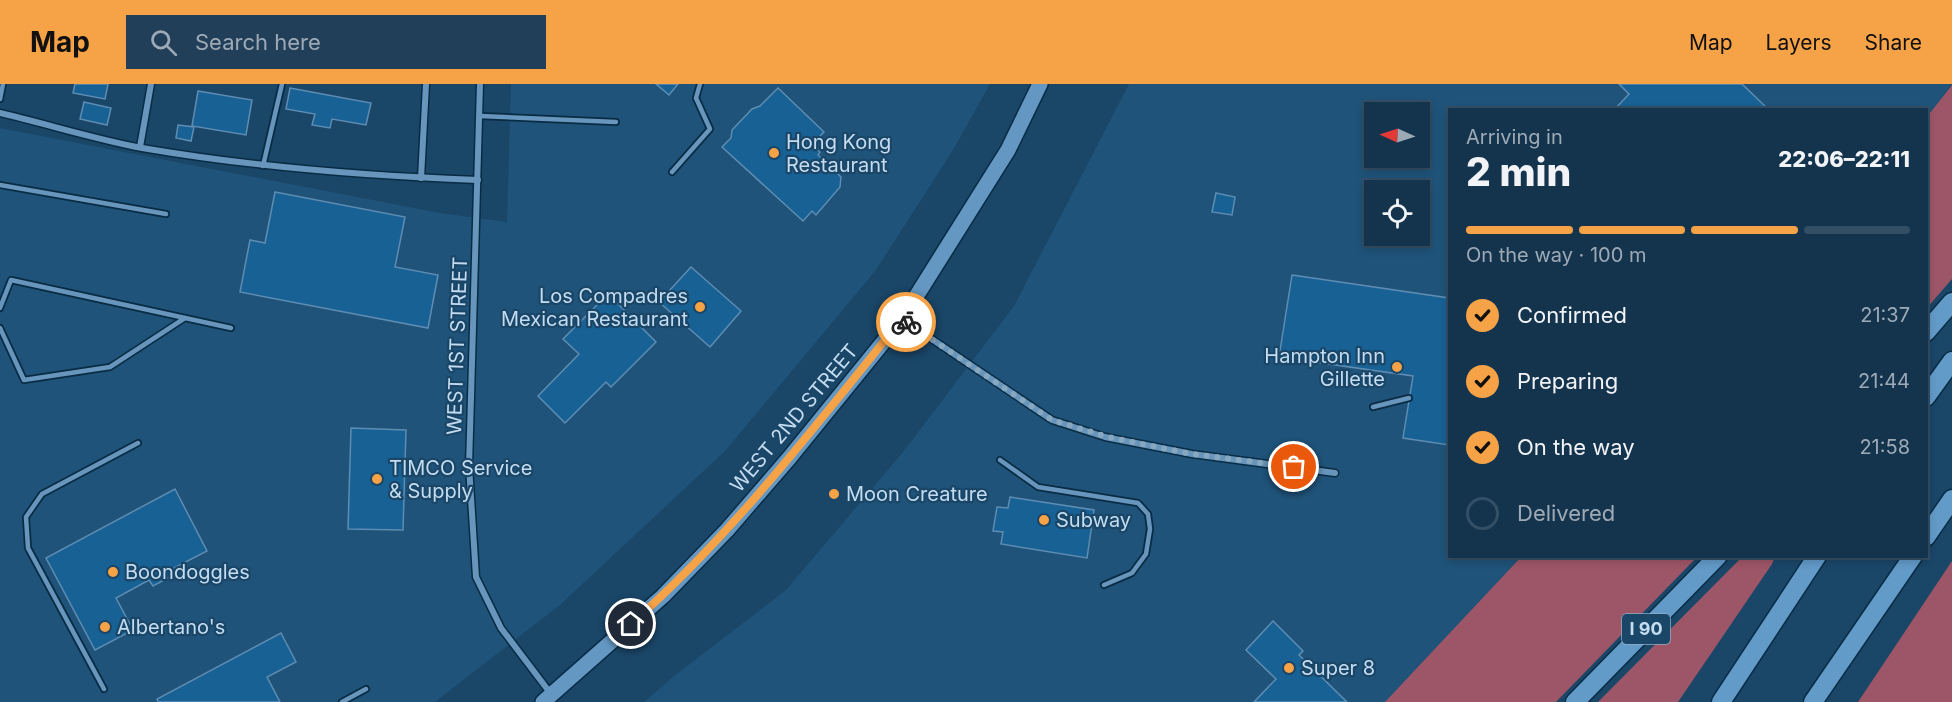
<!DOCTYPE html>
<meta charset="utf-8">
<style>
body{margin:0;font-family:Inter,sans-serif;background:#213f58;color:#f1f3f6;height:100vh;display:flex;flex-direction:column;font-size:22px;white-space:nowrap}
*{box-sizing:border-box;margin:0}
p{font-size:20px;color:#9daab6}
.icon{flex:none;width:33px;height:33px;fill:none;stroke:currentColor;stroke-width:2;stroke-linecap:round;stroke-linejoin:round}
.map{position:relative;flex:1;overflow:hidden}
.side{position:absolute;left:1448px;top:24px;width:480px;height:450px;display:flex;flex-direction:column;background:#14344e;border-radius:0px;box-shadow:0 3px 9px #0003,0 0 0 2px #334f66}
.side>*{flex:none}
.needle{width:39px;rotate:273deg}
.buttons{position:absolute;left:1364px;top:18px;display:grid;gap:12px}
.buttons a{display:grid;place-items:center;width:66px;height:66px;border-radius:0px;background:#14344e;box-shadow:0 3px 9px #0003,0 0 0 2px #334f66;font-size:30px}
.pin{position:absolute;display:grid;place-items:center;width:51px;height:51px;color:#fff;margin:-26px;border:3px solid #fff;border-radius:50%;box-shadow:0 2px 6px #0007}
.courier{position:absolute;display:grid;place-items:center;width:60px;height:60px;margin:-30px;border:4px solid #f6a247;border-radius:50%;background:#fff;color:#222;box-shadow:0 2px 8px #0007}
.summary em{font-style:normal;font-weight:800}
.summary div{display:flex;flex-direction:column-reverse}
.summary{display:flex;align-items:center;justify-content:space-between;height:102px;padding:0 18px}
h1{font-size:39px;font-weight:800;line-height:45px}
.bar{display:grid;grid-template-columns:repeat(4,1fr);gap:9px 6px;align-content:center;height:72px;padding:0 18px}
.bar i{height:8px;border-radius:4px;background:#334f66}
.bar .current{background:#f6a247}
.bar p{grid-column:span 4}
ol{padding:0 18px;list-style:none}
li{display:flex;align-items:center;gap:18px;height:66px}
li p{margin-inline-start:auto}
li .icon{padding:6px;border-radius:50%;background:#f6a247;color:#111;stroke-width:4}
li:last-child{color:#9daab6}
li i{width:33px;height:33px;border:3px solid #334f66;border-radius:50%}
header{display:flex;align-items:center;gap:36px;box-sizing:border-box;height:84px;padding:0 30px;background:#f6a247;color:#111}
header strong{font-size:28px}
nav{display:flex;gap:33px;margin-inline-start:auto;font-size:21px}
.search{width:420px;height:54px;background:#213f58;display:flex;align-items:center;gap:15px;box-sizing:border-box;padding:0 21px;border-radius:0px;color:#9daab6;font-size:22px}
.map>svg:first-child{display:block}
</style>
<header>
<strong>Map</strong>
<div class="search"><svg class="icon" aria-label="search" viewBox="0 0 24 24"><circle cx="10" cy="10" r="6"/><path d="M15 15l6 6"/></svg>Search here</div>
<nav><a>Map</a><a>Layers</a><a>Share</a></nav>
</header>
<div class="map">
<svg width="1952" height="618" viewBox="0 0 1952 618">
<rect width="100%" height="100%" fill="#1a4668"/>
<g fill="#1f5379" fill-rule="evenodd">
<polygon points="511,0 990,0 953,66 876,186 725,367 560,521 435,618 0,618 0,44 440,129 507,138"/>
<path d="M1129,0H1952L1926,34V26H1449V472L1521,473L1385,618H644L674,592L786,506L903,368L1014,222ZM1374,28H1419V74H1374ZM1374,106H1419V152H1374Z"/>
</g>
<g fill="#9d5667">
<polygon points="1952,1 1952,195 1926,225 1926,34"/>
<polygon points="1521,473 1697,473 1556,618 1385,618"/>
<polygon points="1742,473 1775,473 1772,480 1678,618 1598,618"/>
<polygon points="1952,477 1952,618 1858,618"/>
</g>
<g fill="#176194" stroke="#5f8cb2" stroke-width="1.5">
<polygon points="75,0 108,0 105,15 73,9"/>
<polygon points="656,0 678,0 669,11"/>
<polygon points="1619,0 1742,0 1769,26 1614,26 1629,10"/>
<polygon points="290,4 371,19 366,41 332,35 330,44 312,41 315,30 286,25"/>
<polygon points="778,4 824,48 812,60 820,68 818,71 841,93 840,103 816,131 812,127 803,137 722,63 731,54 732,46 752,25 760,22"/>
<polygon points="198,7 252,16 246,51 192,42"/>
<polygon points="84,18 111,24 107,41 80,35"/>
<polygon points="178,41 194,43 191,57 176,54"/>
<polygon points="275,108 405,133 395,183 438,191 428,244 240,208 250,156 265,159"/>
<polygon points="1216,109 1235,113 1232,131 1212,128"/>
<polygon points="691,183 741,227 710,263 659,218"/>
<polygon points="1292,191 1449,214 1449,361 1403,354 1413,292 1279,273"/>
<polygon points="608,210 656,258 611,303 606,298 565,339 538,312 579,270 563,255"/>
<polygon points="351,344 406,346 403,446 348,445"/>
<polygon points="175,405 207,467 172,485 175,490 153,502 149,496 116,514 133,546 95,566 46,474"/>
<polygon points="1010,413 1094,426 1087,474 1001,460 1003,448 993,447 997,423 1008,424"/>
<polygon points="1273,537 1303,567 1299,571 1347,618 1254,618 1276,595 1246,566"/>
<polygon points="281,549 296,578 267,593 280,618 158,618 157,615"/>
</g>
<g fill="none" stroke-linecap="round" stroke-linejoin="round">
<defs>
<g id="service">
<polyline points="0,15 3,0"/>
<polyline points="480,32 616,38"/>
<polyline points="263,82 282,0"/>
<polyline points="672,88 710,45 696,14 700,0"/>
<polyline points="0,101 166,130"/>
<polyline points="0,224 11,196 231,244"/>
<polyline points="0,244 24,296 110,283 185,234"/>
<polyline points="1373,323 1409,314"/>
<polyline points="1000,376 1038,403 1138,419 1148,430 1150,445 1146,470 1132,489 1104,501"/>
<polyline points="104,605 28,464 26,433 42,410 138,359"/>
<polyline points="342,618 366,605"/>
</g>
<g id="minor">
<polyline points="480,0 469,382 476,493 501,544 551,610"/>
<path d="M0,29C47,40 94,55 142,64C253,83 366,92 478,96"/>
<polyline points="140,63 151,0"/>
<polyline points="421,94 426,0"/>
<polyline points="902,235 1052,336 1105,353 1192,370 1335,389"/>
</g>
<polyline id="primary" points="543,618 663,512 727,446 790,373 902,235 1008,66 1040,0"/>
<g id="motorway">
<polyline points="1926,248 1952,218"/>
<polyline points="1926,313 1952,277"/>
<polyline points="1926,453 1952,415"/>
<polyline points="1575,618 1718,472"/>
<polyline points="1721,618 1817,472"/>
<polyline points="1813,618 1913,472"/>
</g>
</defs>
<use href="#service" stroke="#092c45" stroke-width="8"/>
<use href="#minor" stroke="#092c45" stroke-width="9"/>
<use href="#primary" stroke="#092c45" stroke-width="18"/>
<use href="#motorway" stroke="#092c45" stroke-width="21"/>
<use href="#service" stroke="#6895bb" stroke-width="4.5"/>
<use href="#minor" stroke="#6895bb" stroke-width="6"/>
<use href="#primary" stroke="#6498c3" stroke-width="15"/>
<use href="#motorway" stroke="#629ac8" stroke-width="18"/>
</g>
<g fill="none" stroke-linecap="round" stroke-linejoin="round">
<polyline stroke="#88a8c0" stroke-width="6" stroke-dasharray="0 10.8" points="906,238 1052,336 1105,352 1127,357 1192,370 1294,383"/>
<path stroke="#f6a247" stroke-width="8" d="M631,540C733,450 816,341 902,235L906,238"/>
</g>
<g fill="#f6a247" stroke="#1a4668" stroke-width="2">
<circle cx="774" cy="69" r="6"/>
<circle cx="700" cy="223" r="6"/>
<circle cx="1397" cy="283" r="6"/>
<circle cx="377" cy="395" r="6"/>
<circle cx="834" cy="410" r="6"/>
<circle cx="1044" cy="436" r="6"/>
<circle cx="113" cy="488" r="6"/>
<circle cx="105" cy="543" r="6"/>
<circle cx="1289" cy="584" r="6"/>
</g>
<g text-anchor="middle" stroke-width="4.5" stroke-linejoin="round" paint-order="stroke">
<rect fill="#1a4668" stroke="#91afc7" stroke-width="1.5" x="1622" y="530" width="48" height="30" rx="4.5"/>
<g font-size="18" font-weight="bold" fill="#c4dcf0">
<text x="1646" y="551">I 90</text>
</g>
<g font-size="20" fill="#c4dcf0" stroke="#1a4668" text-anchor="start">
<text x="786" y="65">Hong Kong<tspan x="786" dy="23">Restaurant</tspan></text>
<text x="688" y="219" text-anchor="end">Los Compadres<tspan x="688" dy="23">Mexican Restaurant</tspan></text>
<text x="1385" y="279" text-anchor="end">Hampton Inn<tspan x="1385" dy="23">Gillette</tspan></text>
<text x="389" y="391">TIMCO Service<tspan x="389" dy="23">&amp; Supply</tspan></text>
<text x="846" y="417">Moon Creature</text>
<text x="1056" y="443">Subway</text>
<text x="125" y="495">Boondoggles</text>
<text x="117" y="550">Albertano's</text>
<text x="1301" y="591">Super 8</text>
</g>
<g font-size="20" fill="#c4dcf0" stroke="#1a4668">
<text transform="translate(457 262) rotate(-88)" y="7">WEST 1ST STREET</text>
<text transform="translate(794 334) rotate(-50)" y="7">WEST 2ND STREET</text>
</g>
</g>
</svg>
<div class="buttons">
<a><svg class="needle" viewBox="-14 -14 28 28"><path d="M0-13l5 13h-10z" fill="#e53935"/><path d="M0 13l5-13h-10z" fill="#9daab6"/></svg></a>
<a><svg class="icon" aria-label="locate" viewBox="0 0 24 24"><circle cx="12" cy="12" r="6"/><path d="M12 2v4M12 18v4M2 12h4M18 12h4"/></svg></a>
</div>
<div class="pin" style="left:1294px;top:383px;background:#ea580c"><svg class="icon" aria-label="bag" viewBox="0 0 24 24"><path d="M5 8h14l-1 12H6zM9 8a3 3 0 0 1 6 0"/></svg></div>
<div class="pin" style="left:631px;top:540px;background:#1f2937"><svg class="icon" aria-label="home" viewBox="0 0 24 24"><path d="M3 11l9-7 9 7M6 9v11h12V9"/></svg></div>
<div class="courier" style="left:906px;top:238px"><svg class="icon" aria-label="bike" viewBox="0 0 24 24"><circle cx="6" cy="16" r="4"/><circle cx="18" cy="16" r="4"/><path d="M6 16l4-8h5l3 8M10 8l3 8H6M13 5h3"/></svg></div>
<section class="side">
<div class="summary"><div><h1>2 min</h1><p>Arriving in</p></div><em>22:06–22:11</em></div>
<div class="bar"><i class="current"></i><i class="current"></i><i class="current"></i><i></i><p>On the way · 100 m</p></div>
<ol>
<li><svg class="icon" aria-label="check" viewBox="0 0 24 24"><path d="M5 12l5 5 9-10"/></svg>Confirmed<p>21:37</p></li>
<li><svg class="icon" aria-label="check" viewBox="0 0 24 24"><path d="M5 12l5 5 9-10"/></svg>Preparing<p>21:44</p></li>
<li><svg class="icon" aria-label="check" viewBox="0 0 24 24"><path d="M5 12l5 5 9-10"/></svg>On the way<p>21:58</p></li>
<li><i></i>Delivered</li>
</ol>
</section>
</div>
